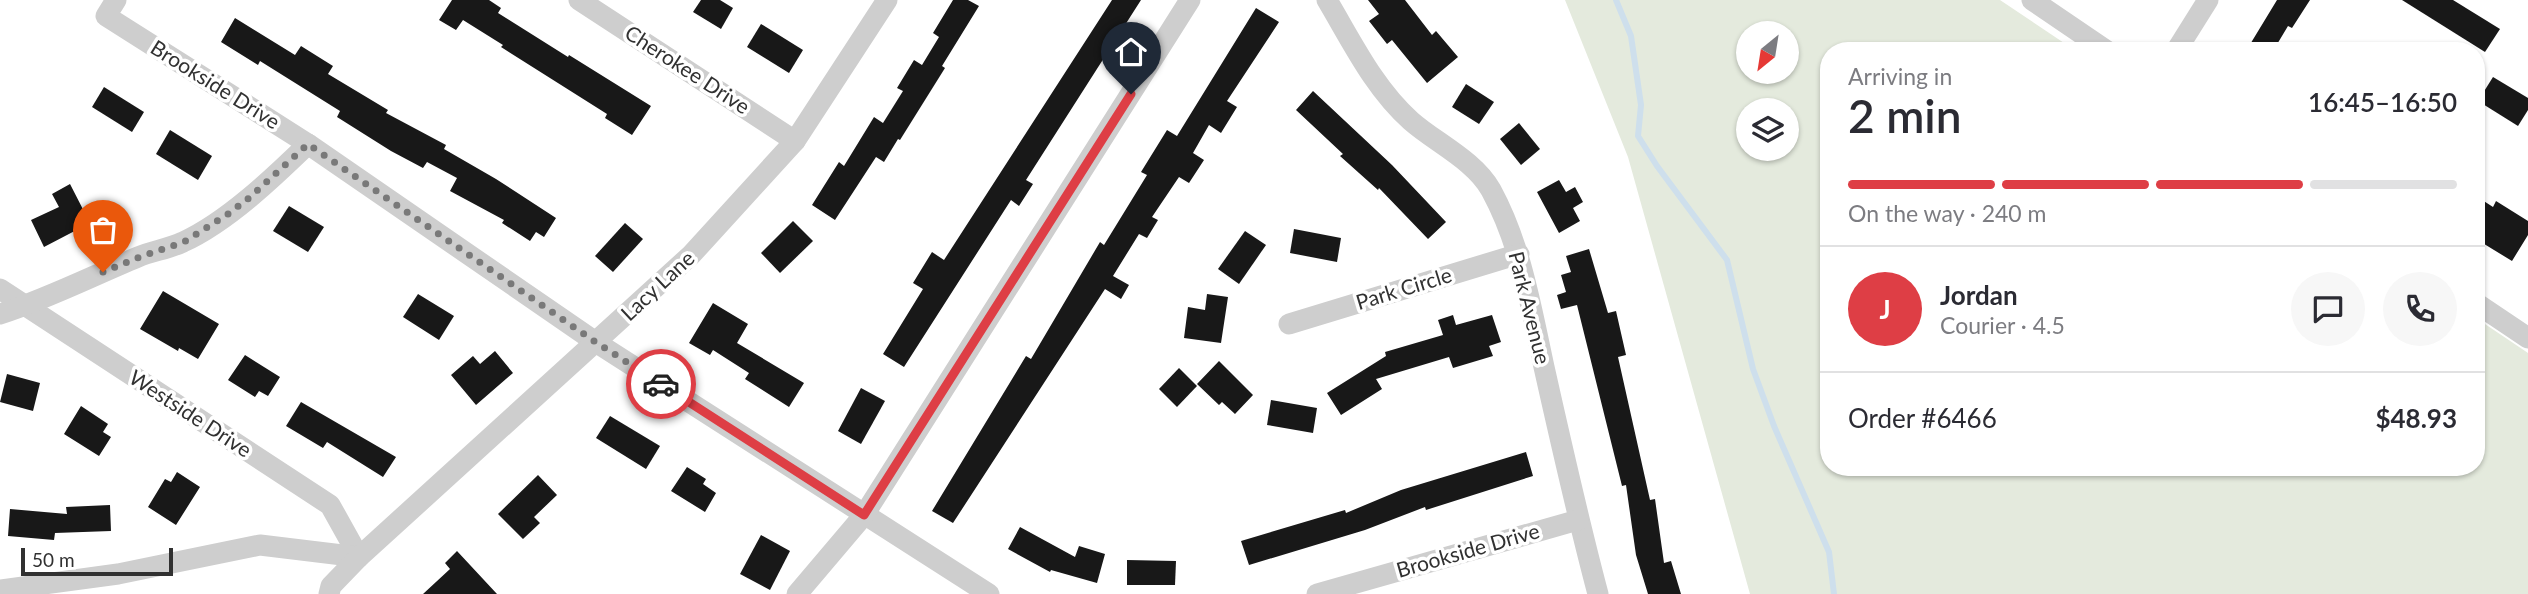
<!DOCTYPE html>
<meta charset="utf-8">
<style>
body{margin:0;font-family:Lato,sans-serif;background:#f7f7f7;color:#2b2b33;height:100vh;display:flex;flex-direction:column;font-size:26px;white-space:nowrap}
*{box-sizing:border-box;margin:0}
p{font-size:23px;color:#7c7c81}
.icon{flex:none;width:38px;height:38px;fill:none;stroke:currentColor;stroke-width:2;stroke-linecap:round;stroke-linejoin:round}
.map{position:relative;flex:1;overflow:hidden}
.drawer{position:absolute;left:1820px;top:42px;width:665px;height:434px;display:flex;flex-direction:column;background:#fff;border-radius:28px;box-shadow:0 2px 5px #0004}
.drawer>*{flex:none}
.needle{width:46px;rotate:210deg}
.tools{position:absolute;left:1736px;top:21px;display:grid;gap:14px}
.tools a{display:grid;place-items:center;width:63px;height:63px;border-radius:50%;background:#fff;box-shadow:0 2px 5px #0004;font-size:35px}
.scale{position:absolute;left:21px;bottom:18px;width:152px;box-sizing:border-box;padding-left:7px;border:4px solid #313131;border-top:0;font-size:19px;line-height:24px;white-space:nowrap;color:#313131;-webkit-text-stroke:5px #fff;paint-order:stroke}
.pin{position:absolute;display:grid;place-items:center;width:60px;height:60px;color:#fff;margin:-72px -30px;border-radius:50% 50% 50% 0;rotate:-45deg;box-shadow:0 0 7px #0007}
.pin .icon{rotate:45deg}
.courier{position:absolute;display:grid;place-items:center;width:70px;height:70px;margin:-35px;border:5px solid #de3e45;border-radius:50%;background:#fff;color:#222;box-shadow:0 2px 9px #0007}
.overview em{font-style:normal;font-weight:600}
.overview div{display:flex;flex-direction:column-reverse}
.overview{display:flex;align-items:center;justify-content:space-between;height:119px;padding:0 28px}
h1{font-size:46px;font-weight:600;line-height:52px}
.bar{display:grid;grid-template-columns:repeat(4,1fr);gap:10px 7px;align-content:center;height:84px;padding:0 28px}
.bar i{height:9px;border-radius:5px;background:#e1e1e2}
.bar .on{background:#de3e45}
.bar p{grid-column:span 4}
.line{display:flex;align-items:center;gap:18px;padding:0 28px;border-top:2px solid #e1e1e2}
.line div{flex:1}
.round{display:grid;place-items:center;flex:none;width:74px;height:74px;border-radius:37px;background:#f7f7f7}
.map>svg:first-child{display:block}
</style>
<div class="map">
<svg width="2528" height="594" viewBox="0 0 2528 594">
<rect width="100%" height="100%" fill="#fff"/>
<path fill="#e4eadd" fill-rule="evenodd" d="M1565,0H2000L2076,51H1829V467H2476V318L2528,353V594H1750L1628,157ZM1748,33H1787V72H1748ZM1748,110H1787V149H1748Z"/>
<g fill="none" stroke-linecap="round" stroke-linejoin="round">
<polyline stroke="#cedfec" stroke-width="6" points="1616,0 1631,36 1641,105 1638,136 1657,166 1727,260 1753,369 1774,426 1829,552 1834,594"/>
</g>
<g fill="#181818">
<polygon points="452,0 489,0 501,8 498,13 568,57 569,55 651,106 632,135 605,118 607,114 501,47 503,45 463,20 456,30 439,20"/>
<polygon points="701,0 720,0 733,8 721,29 693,12"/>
<polygon points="953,0 968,0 979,6 942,66 945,68 900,140 898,139 884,162 876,157 835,220 812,205 839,162 844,166 874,117 883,123 903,91 897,88 914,60 922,65 939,37 933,33"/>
<polygon points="1112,0 1141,0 1026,180 1033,184 1019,206 1011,200 904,367 883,354 923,289 913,283 932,252 944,260"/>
<polygon points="1368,0 1405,0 1432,35 1436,31 1458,57 1427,83 1392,40 1387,44 1369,21 1379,14"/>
<polygon points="2277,0 2310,0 2292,28 2288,26 2273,51 2246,51"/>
<polygon points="2402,0 2453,0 2500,29 2485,52"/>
<polygon points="1256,8 1279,22 1227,101 1237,107 1221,133 1209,125 1193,153 1204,160 1189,183 1179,177 1152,217 1158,220 1147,238 1139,234 1113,276 1129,285 1121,299 1105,289 953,523 932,511 1026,356 1031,359 1100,242 1104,245 1147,175 1141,172 1167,130 1177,136"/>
<polygon points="235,18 295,55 301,46 333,66 328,74 388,110 386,113 446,145 444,149 496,179 556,218 544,237 536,232 530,241 502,223 504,220 450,191 457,178 427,162 423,168 391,151 337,117 340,111 260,61 258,65 221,42"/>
<polygon points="761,24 803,50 789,73 747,47"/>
<polygon points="2493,77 2528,98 2528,110 2518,126 2478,101"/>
<polygon points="1466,84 1494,102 1479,124 1452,107"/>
<polygon points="104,87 144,112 132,132 92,107"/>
<polygon points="1313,91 1392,165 1446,222 1428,239 1379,188 1378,190 1340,156 1343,154 1296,110"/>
<polygon points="1519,123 1540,149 1521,165 1500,139"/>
<polygon points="170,130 212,156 198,180 156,154"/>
<polygon points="1559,180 1566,192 1575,187 1583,202 1573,208 1580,221 1559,233 1537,192"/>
<polygon points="70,184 90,223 44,247 31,220 59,207 52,194"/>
<polygon points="2476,196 2493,207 2496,201 2528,221 2528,235 2512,261 2476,239"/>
<polygon points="289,206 324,227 308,252 273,231"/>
<polygon points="793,221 813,241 780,273 761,253"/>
<polygon points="625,223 643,239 613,272 595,256"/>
<polygon points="1294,229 1341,238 1337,262 1290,253"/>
<polygon points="1245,231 1266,245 1239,284 1218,269"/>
<polygon points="1589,249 1608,313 1616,311 1626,355 1618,357 1650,500 1655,499 1664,563 1671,561 1681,594 1648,594 1636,555 1626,485 1622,486 1577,305 1561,309 1557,295 1566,292 1561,275 1571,272 1566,256"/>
<polygon points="163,291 219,324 198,359 179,348 178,351 140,329"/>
<polygon points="418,294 454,316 439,340 403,317"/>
<polygon points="1207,294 1228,297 1221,343 1184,338 1188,307 1205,310"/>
<polygon points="713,303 748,324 737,343 804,383 789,407 745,379 749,373 713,350 710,355 689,343"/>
<polygon points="1453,315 1456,325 1492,315 1501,342 1489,346 1493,356 1453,368 1449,357 1376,379 1382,389 1341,415 1327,393 1386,356 1385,352 1443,335 1438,320"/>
<polygon points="495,351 513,373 476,405 451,375 473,356 480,364"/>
<polygon points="245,355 280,377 268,396 259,391 255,397 228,380"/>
<polygon points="1219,361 1253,395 1235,414 1222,402 1219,405 1197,384"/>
<polygon points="1179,368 1197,386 1177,407 1159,389"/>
<polygon points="7,374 40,383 33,411 0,402"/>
<polygon points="861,388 885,401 861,444 838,431"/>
<polygon points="1271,400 1317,408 1313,433 1267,425"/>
<polygon points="301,402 396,457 383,477 327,442 323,448 286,426"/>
<polygon points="81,406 108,424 103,432 111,437 99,456 64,434"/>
<polygon points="610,416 660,446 646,469 596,438"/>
<polygon points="1526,452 1533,476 1426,510 1425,507 1365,530 1249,565 1241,541 1345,510 1346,513 1401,490"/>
<polygon points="687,467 706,479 703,484 716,493 705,512 671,491"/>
<polygon points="177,472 200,487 176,525 148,507 165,479 171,482"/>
<polygon points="538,475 557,495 534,517 540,523 523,539 498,514"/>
<polygon points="110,505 111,531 55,533 54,540 8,536 10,509 67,514 66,507"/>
<polygon points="1020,527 1075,557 1079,546 1105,554 1097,583 1051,570 1050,572 1008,549"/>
<polygon points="761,535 790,551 770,590 740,574"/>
<polygon points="457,551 497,594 423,594 450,569 445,563"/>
<polygon points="1127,560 1176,561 1175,585 1127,585"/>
</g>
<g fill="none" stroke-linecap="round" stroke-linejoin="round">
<g stroke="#cecece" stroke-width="21">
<polyline points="116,0 106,16 308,144 597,343 989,594"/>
<polyline points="579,0 795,141"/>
<path d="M1327,0C1352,42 1374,88 1411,121C1436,143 1474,160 1491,190C1521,245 1531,307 1544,367C1561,443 1578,519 1598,594"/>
<polyline points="2032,0 2107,51"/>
<polyline points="2176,51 2208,0"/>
<polyline points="0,289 330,505 359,557"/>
<polyline points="2476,303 2528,338"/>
<path d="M0,314C47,299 92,276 138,257C152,251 169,249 183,242C227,222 274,177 308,144"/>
<polyline points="1289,324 1519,254"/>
<polyline points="0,590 118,574 260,545 359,557"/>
<polyline points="329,594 331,586 359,557 691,255 795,141 887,0"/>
<polyline points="797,594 864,515 1190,0"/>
<polyline points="1317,594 1578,520"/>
</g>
</g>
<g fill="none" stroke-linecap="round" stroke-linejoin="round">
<polyline stroke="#797979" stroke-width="7" stroke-dasharray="0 12.6" points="103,272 142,256 184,242 228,214 249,198 308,144 597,343 661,384"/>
<polyline stroke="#de3e45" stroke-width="9" points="661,384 864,515 1131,94"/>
</g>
<g text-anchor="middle" stroke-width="7" stroke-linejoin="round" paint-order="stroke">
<g font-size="21" fill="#313131" stroke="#fff">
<text transform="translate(687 70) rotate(33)" y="7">Cherokee Drive</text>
<text transform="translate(215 85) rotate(32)" y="7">Brookside Drive</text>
<text transform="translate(658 286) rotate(-43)" y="7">Lacy Lane</text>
<text transform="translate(1404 289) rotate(-17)" y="7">Park Circle</text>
<text transform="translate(1529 308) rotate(76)" y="7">Park Avenue</text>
<text transform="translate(190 414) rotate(33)" y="7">Westside Drive</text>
<text transform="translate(1468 551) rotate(-16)" y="7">Brookside Drive</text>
</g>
</g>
</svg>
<div class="tools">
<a><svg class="needle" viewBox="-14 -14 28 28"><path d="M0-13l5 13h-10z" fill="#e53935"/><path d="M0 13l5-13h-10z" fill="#7c7c81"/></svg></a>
<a><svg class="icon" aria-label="layers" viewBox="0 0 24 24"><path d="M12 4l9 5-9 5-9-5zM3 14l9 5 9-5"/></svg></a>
</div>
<div class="scale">50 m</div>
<div class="pin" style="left:103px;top:272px;background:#ea580c"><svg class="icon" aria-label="bag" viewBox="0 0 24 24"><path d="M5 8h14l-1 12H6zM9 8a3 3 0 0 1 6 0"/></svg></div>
<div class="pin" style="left:1131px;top:94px;background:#1f2937"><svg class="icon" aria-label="home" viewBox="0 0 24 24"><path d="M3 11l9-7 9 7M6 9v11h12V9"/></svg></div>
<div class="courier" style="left:661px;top:384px"><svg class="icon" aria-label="car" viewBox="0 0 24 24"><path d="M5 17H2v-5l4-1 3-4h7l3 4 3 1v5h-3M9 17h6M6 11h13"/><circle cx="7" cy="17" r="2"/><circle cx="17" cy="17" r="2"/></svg></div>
<section class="drawer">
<div class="overview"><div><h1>2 min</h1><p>Arriving in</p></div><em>16:45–16:50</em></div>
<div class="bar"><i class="on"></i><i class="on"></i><i class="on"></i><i></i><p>On the way · 240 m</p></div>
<div class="line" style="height:126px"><b class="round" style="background:#de3e45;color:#fff">J</b><div><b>Jordan</b><p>Courier · 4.5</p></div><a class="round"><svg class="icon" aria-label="chat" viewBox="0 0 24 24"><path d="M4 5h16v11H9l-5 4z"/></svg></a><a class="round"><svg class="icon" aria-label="phone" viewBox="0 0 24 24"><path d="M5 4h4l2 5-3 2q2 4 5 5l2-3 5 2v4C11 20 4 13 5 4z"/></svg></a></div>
<div class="line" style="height:91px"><div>Order #6466</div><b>$48.93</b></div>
</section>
</div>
